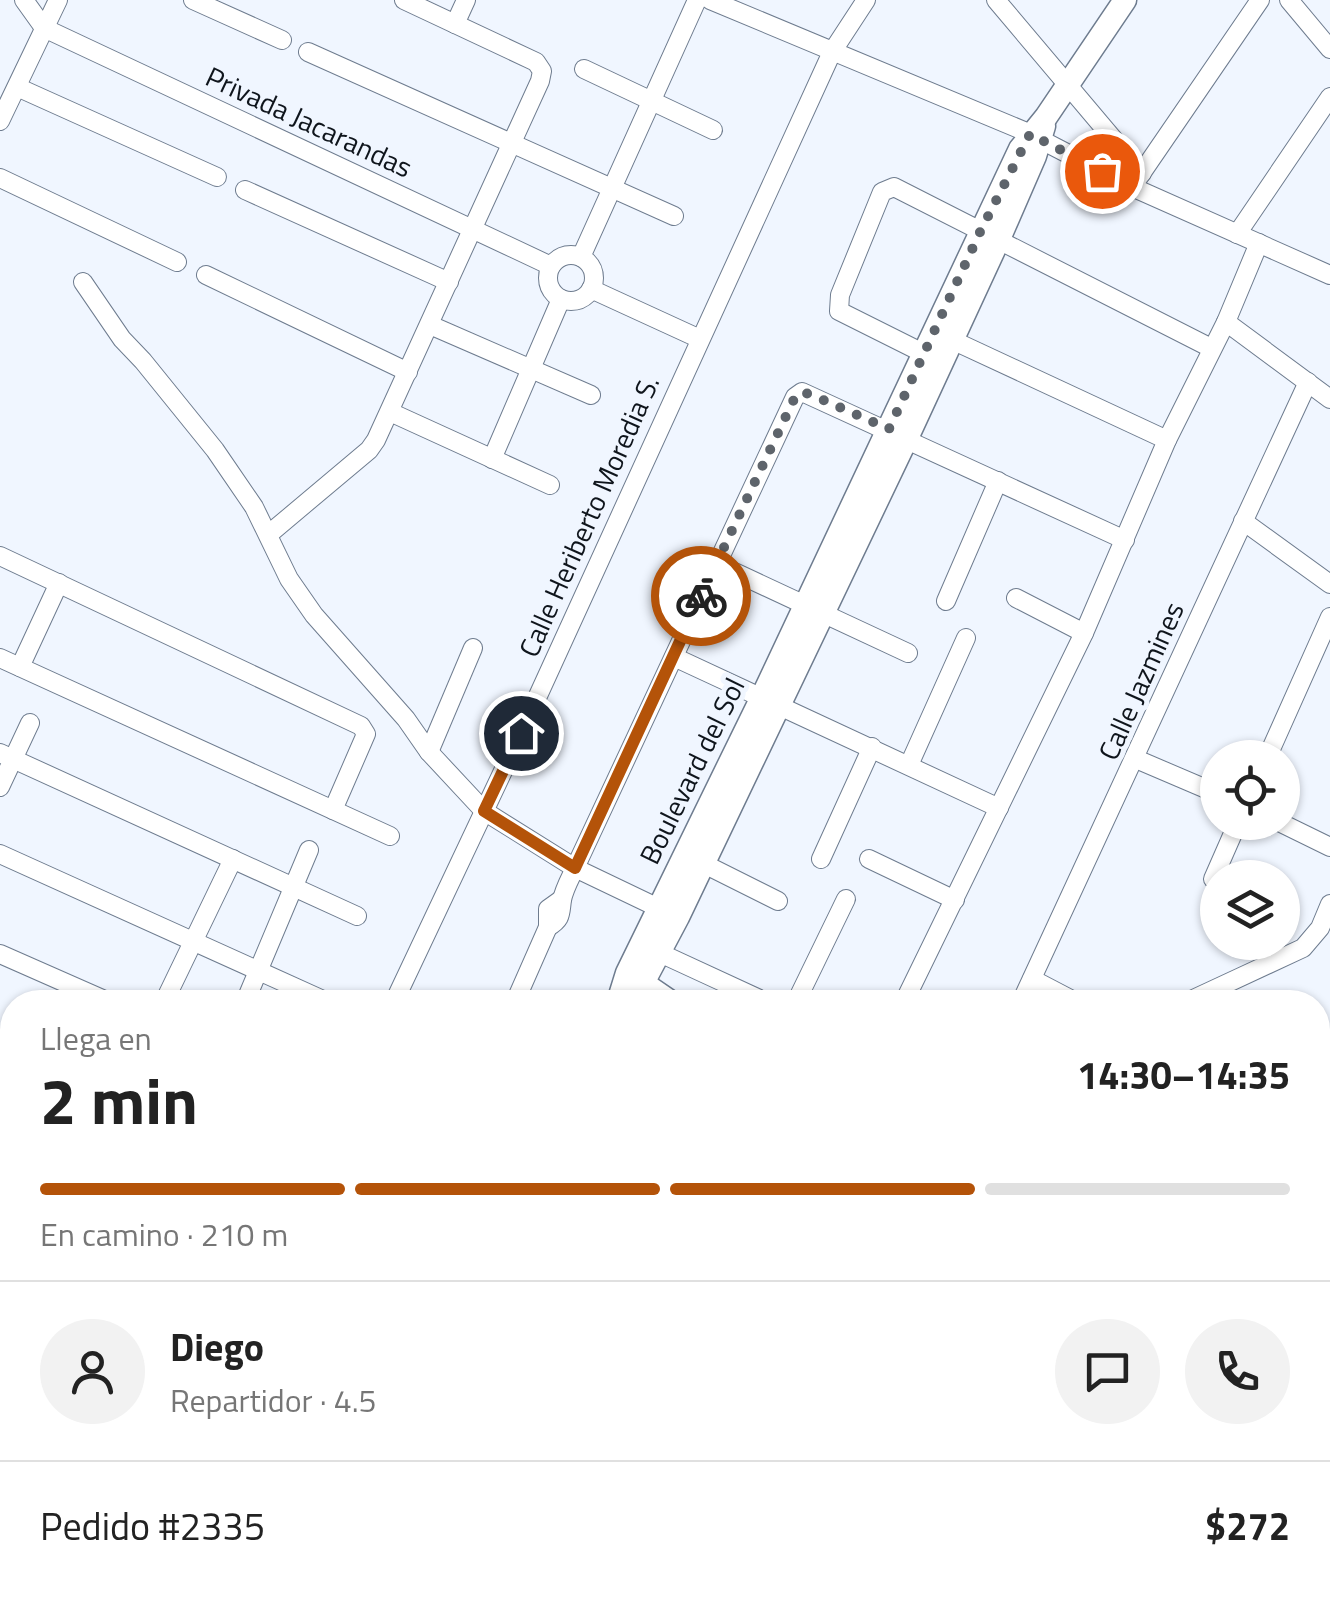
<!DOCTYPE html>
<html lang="es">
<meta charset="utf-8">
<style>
body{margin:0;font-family:"Titillium Web",sans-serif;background:#f2f2f2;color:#222;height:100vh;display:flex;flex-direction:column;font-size:38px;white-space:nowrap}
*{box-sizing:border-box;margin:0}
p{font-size:32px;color:#767676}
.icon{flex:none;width:55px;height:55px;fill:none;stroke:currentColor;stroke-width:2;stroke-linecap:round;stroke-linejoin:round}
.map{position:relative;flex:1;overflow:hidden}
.drawer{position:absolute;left:0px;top:990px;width:1330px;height:622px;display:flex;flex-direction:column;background:#fff;border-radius:40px 40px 0 0;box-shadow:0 2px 8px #0004}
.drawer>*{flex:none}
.controls{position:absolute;left:1200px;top:740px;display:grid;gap:20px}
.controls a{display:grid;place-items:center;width:100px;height:100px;border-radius:50%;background:#fff;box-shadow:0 2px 8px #0004;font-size:50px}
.pin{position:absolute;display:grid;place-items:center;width:85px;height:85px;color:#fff;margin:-42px;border:5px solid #fff;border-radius:50%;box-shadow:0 2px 10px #0007}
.courier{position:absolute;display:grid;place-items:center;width:100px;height:100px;margin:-50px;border:8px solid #b45309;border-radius:50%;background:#fff;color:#222;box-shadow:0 2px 12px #0007}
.headline em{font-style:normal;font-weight:700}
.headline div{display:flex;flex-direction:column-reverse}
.headline{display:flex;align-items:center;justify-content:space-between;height:170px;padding:0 40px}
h1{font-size:65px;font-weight:700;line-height:75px}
.bar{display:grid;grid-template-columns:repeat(4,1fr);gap:15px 10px;align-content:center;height:120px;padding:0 40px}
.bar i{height:12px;border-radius:8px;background:#e0e0e0}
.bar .selected{background:#b45309}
.bar p{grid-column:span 4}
.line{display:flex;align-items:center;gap:25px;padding:0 40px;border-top:2px solid #e0e0e0}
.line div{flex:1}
.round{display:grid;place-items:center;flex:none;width:105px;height:105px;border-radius:52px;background:#f2f2f2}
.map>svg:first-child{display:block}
</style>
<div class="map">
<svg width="1330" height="1611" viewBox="0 0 1330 1611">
<rect width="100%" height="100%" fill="#f0f6ff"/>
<polygon fill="#dee6f1" points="526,1600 670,1600 665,1611 521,1611"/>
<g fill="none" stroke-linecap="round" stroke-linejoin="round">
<defs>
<g id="minor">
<polyline points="24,0 44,28 551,266"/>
<polyline points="193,0 282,40"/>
<polyline points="710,0 1024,131 1132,187 1330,275"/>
<polyline points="996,0 1142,173"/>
<polyline points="1289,0 1330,49"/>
<polyline points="455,24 466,0"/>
<polyline points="308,52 674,216"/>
<polyline points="584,69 713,130"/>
<polyline points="17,87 217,177"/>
<polyline points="0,121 58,0"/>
<polyline points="0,178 177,262"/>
<polyline points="1132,187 1260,0"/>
<polyline points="245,190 449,282"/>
<polyline points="1237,234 1330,97"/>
<circle cx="571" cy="278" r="23"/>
<polyline points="581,257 697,0"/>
<polyline points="206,275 408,372"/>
<polyline points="83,282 122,339 143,361 215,450 254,507 289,579 314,615 406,719 429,752 484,811 575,868 669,913"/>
<polyline points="591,289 700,339"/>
<polyline points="1226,322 1330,399"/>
<polyline points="430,325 591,395"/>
<polyline points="952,340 1167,440"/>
<polyline points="931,357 839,311 840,295 882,192 894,187 1211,348"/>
<polyline points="390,412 550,485"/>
<polyline points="492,459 561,299"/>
<polyline points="1243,521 1330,584"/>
<polyline points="269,534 369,450 376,440 540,81 542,71 536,62 404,0"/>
<polyline points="0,556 361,726 366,734 333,810"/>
<polyline points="715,563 908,653"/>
<polyline points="1016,598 1084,633"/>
<polyline points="946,601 998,481"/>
<polyline points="674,657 999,808"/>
<polyline points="0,658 390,836"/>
<polyline points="20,667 59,583"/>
<polyline points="429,752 473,648"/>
<polyline points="0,753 357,916"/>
<polyline points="1267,758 1330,617"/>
<polyline points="1136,759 1218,794"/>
<polyline points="909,765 966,638"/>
<polyline points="0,787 30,723"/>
<polyline points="1279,822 1330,847"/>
<polyline points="0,854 323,1000"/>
<polyline points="694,859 778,901"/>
<polyline points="821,859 872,747"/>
<polyline points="869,859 955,900"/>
<polyline points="1213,879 1238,822"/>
<path d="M548,927C562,919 560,914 562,900C564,889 571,877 575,868L795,397L802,392L1125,540"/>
<polyline points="649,948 766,1002"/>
<polyline points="0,954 109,1002"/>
<polyline points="1032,979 1076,1002"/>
<polyline points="248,995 309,850"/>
<polyline points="164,1002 233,859"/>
<polyline points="394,1002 521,733 832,52 866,0"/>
<polyline points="515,1002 548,927 548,909 562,899"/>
<polyline points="796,1002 846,899"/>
<polyline points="904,1002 1084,633 1167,440 1226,322 1259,243"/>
<polyline points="1021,1002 1308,382"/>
<polyline points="1187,1002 1303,948 1320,928 1330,904"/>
<polyline points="0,1056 12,1062"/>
<polyline points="0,1123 12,1129"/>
<polyline points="1318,1240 1330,1248"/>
<polyline points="0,1244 12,1250"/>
<polyline points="0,1346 12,1320"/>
<polyline points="1318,1409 1330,1416"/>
<polyline points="0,1538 12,1544"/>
<polyline points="1318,1565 1330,1571"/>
<polyline points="87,1600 92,1604 100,1600"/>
<polyline points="362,1600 386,1611"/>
<polyline points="922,1600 946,1611"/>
<polyline points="229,1611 234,1600"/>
<polyline points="741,1611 746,1600"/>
<polyline points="875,1611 880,1600"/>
<polyline points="1006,1611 1012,1600"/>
</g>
<g id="tertiary">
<polyline points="633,976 671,1002"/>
<polyline points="618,1002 627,973 762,697 1020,149 1046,117 1125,0"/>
<polyline points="633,1002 678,917 907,438 999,239 1035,156 1044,126"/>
<polyline points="1318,1076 1330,1070"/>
<polyline points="1318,1477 1330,1453"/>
<polyline points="1131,1600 1140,1611"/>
<polyline points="1183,1600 1191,1611"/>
<polyline points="498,1611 503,1600"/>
<polyline points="523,1611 528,1600"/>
<polyline points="1249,1611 1255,1600"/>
</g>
</defs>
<use href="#minor" stroke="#6e7c8f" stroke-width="20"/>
<use href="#tertiary" stroke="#6e7c8f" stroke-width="25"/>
<use href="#minor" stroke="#fff" stroke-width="18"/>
<use href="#tertiary" stroke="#fff" stroke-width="22"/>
</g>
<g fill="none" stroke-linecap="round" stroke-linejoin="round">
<polyline stroke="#5e646b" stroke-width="10" stroke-dasharray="0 18" points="701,596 795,397 802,392 812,395 889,429 981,230 1030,134 1102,171"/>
<polyline stroke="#b45309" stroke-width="12" points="521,733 484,811 575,868 701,596"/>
</g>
<g text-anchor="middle" stroke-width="10" stroke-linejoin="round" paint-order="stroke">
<g font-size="28" fill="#0f151c" stroke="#f0f6ff">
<text transform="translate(309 122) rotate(25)" y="10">Privada Jacarandas</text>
<text transform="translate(589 516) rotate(-66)" y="10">Calle Heriberto Moredia S.</text>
<text transform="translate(1141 681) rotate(-66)" y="10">Calle Jazmines</text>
<text transform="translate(692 771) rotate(-64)" y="10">Boulevard del Sol</text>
</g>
</g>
</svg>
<div class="controls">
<a><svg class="icon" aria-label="locate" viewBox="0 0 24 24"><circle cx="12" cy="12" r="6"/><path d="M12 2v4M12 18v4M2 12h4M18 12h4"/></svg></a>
<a><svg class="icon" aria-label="layers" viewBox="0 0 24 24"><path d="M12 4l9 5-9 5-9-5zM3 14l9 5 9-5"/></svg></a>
</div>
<div class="pin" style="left:1102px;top:171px;background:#ea580c"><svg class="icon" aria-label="bag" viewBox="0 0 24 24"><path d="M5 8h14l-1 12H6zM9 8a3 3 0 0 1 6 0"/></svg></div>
<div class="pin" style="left:521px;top:733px;background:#1f2937"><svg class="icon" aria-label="home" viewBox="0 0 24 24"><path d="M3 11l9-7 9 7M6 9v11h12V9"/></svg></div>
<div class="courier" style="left:701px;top:596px"><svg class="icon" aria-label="bike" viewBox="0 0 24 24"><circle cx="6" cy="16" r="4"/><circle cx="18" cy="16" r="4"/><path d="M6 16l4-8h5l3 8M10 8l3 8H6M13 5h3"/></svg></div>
<section class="drawer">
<div class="headline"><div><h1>2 min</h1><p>Llega en</p></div><em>14:30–14:35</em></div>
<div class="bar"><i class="selected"></i><i class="selected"></i><i class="selected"></i><i></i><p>En camino · 210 m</p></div>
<div class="line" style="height:180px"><a class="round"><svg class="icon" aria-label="person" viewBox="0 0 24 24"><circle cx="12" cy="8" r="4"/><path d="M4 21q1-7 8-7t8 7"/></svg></a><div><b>Diego</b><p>Repartidor · 4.5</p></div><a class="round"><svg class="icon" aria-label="chat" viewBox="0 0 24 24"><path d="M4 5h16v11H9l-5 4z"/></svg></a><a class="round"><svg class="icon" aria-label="phone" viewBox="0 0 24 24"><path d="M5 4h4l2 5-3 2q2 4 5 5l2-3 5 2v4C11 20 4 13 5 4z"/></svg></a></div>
<div class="line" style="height:130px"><div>Pedido #2335</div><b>$272</b></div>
</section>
</div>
